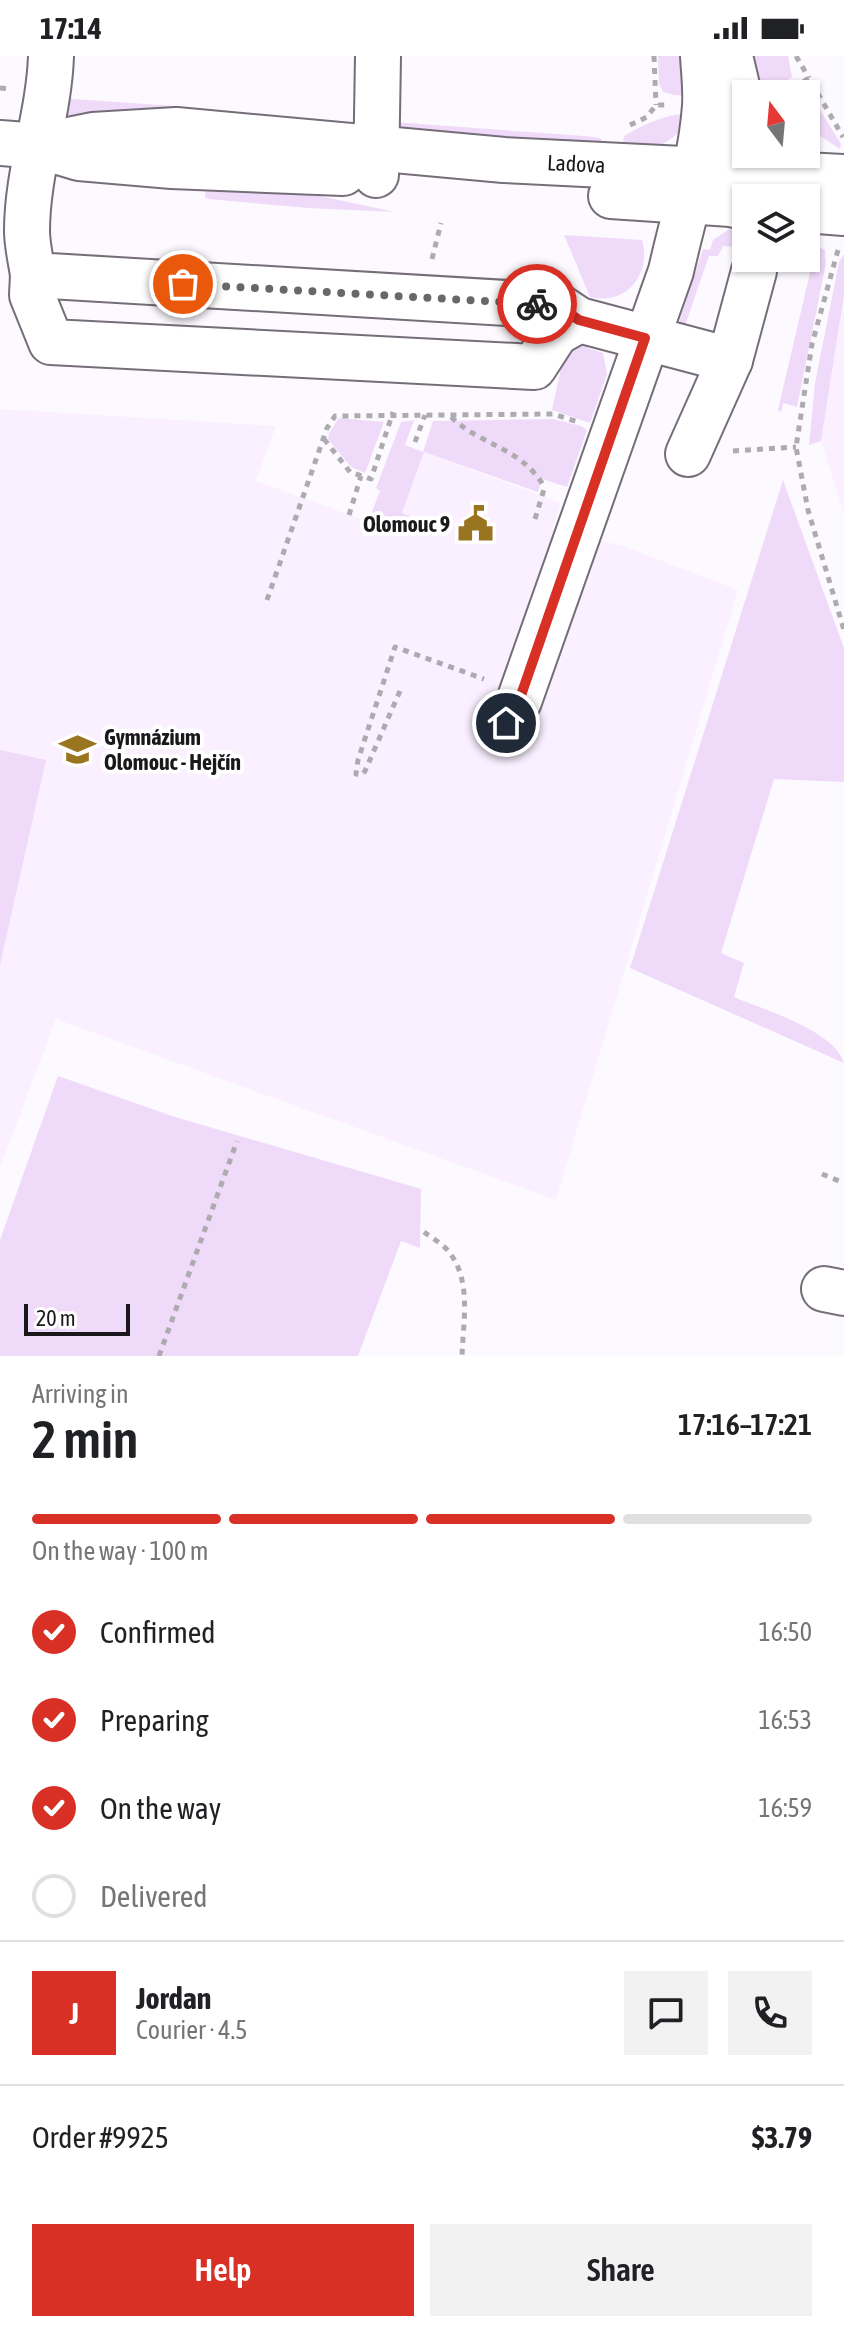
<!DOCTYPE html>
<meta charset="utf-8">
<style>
body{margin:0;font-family:"Asap Condensed",sans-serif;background:#f2f2f2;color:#202124;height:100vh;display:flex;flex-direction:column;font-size:30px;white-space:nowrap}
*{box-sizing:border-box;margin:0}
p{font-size:26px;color:#757577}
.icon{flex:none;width:44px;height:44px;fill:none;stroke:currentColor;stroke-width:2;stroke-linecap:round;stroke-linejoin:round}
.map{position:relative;height:1300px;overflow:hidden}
.side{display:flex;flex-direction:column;background:#fff;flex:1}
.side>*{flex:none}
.needle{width:52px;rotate:344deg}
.fabs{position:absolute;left:732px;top:24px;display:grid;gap:16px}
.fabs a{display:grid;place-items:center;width:88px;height:88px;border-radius:0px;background:#fff;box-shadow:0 2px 6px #0004;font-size:40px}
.scale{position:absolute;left:24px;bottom:20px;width:106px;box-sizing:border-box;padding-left:8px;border:4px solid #1a181b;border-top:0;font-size:22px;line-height:28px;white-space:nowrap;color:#1a181b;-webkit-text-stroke:6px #fff;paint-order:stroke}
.pin{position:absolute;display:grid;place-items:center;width:68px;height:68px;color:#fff;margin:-34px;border:4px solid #fff;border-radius:50%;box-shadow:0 2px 8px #0007}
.courier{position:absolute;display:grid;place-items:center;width:80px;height:80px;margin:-40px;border:6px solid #d93025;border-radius:50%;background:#fff;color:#222;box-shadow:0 2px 10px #0007}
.head em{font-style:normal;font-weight:600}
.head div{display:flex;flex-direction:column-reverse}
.head{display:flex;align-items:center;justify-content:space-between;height:136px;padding:0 32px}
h1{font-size:52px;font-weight:600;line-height:60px}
.bar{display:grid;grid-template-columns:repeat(4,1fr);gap:12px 8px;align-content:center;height:96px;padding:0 32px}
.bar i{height:10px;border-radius:6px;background:#e0e0e0}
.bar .selected{background:#d93025}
.bar p{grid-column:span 4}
.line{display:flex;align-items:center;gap:20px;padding:0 32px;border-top:2px solid #e0e0e0}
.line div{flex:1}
.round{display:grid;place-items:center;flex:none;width:84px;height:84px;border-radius:0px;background:#f2f2f2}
ol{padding:0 32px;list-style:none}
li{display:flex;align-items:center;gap:24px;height:88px}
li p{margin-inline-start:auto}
li .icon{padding:8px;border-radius:50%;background:#d93025;color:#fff;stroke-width:4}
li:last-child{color:#757577}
li i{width:44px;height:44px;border:4px solid #e0e0e0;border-radius:50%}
.button{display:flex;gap:16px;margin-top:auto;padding:16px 32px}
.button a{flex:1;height:92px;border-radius:0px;background:#d93025;color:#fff;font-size:32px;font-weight:600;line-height:92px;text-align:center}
.button a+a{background:#f2f2f2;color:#202124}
.status{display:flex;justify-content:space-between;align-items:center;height:56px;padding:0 40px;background:#fff;direction:ltr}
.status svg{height:22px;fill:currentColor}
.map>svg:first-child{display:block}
</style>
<div class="status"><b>17:14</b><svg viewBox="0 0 49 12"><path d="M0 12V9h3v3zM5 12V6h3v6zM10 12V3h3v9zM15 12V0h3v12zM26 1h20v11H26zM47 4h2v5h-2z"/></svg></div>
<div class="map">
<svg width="844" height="1300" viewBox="0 0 844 1300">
<rect width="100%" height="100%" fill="#fdfaff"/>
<g fill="#faf0ff">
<polygon points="844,239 844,458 821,385"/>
<polygon points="0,353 276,370 256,425 388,473 402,457 424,396 561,447 552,473 623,490 738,534 556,1144 56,963 0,1112"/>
</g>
<g fill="#efdafa">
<polygon points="658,0 689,0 694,40 674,39 663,36 659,27"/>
<polygon points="742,0 788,0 792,21 767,38 751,38"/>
<polygon points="802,31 807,33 841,88 840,93 806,71 806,38 790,38"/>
<polygon points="59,42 189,51 194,58 68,62 63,57"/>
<path d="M692,57C674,89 656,94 621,97L624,80C647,67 666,58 692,57Z"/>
<path d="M393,66L584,80L600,82L604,87C570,86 408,88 393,66Z"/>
<polygon points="206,122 273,130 395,156 308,152 208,143 205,141"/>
<polygon points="746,170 746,179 738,183 736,191 723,190 718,200 709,200 679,287 678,270 703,193 710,194 713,184 728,174"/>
<path d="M564,179L642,184C652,218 626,250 590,241Z"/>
<polygon points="806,184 825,194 826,207 797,351 783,347 781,356 778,354 815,195 806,193"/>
<polygon points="844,198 844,239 821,385 809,389 815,327 839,206"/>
<polygon points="587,288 587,292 603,297 607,318 590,367 552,354 563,302 575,292"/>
<polygon points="339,362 384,366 365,417 351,411 328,383 329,377"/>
<polygon points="553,363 581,370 587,374 567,431 542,423 538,436 424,396 402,457 411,461 405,480 368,466 380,435 376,432 401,366 414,364 405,389 423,396 433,365"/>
<path d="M783,424L844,592V726L774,723L721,897L744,907L734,941C764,954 834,974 844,1007L630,912Z"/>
<polygon points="0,694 46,704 0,909"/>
<polygon points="58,1020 172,1060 421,1133 420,1192 401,1185 358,1300 0,1300 0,1184"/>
</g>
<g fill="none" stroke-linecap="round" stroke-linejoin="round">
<defs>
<g id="minor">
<path d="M51,0C49,59 27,116 27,175C27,189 31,205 33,219L558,250L579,264L730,304L688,398"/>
<polyline points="730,0 742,51 735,149"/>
<polyline points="376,119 378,0"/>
<polyline points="33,219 32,239 51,286 534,311 556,277 579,264"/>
<polyline points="730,304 754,215"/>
<path d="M506,667L519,645L671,215C683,161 701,106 705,50C706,33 704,17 703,0"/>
<polyline points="824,1233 844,1237"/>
</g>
<g id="major">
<polyline points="0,87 39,90 79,102 172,110 343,117"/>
<path id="s1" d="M39,90L93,79L176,74L504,104L844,121"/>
<polyline points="611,140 746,149"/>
<polyline points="806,154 844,157"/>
</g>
</defs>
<use href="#minor" stroke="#756e78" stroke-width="48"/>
<use href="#major" stroke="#756e78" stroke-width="48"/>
<g stroke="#aeabb0" stroke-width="5" stroke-dasharray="6 6" stroke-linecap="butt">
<polyline points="654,0 656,49"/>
<polyline points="796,0 809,22"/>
<polyline points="0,32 11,33"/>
<polyline points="783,38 809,22 843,81"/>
<polyline points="630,69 647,61 656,49 668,49"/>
<polyline points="838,194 812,288 796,391 808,454 844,574"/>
<polyline points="432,203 441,167"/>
<path d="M451,361C483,391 519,390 544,430"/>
<polyline points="324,383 350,416 371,423 393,356"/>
<polyline points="415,386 425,359"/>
<polyline points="733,395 796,391"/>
<polyline points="349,459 361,420"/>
<polyline points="535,463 545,430"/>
<polyline points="267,544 327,372 335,360 553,358 578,366"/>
<polyline points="400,635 365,715 362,719 356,718 358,704 395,591 484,623"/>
<polyline points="822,1118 844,1127"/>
<path d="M424,1176C432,1182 443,1188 449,1196C472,1225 463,1266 462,1300"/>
<polyline points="159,1300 237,1085"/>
</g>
<use href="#minor" stroke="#fff" stroke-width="44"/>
<use href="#major" stroke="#fff" stroke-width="44"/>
</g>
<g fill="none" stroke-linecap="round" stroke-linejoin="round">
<polyline stroke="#69676b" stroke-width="8" stroke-dasharray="0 14.4" points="183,228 537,248"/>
<polyline stroke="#d93025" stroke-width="10" points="506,667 519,645 645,282 579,264 558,250 537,248"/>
</g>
<defs>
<symbol id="civic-bare" viewBox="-9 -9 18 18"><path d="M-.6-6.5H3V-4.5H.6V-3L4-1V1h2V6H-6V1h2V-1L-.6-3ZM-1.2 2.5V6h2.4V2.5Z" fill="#997520" stroke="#fff" stroke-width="2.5" paint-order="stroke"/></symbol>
<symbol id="university-bare" viewBox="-9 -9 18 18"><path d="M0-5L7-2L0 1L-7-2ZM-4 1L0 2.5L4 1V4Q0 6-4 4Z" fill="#997520" stroke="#fff" stroke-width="2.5" paint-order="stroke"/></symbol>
</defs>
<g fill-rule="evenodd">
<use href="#civic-bare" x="450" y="442" width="51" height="51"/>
<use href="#university-bare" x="52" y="668" width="51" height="51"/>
</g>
<g text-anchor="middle" stroke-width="8" stroke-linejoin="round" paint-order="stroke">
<g font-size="22" fill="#1a181b" stroke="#fff">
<text dy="8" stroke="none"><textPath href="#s1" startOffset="540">Ladova</textPath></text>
</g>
<g font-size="22" font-weight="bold" fill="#1a181b" stroke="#fff" text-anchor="end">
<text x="450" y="476">Olomouc 9</text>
<text x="104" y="689" text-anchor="start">Gymnázium<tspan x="104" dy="25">Olomouc - Hejčín</tspan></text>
</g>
</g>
</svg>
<div class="fabs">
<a><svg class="needle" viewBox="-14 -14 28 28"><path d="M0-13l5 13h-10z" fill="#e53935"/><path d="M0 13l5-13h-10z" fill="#757577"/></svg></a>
<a><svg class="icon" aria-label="layers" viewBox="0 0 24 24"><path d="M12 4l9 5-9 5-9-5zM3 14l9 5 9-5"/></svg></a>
</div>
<div class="scale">20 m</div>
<div class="pin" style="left:183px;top:228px;background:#ea580c"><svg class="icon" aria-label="bag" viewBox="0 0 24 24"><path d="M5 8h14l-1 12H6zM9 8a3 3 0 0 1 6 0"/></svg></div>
<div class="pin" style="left:506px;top:667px;background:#1f2937"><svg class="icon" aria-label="home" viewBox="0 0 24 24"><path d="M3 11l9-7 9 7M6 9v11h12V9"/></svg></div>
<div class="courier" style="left:537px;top:248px"><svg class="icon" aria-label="bike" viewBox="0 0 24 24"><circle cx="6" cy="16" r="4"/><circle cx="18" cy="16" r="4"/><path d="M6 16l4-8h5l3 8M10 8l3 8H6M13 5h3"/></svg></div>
</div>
<section class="side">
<div class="head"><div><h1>2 min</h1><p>Arriving in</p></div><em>17:16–17:21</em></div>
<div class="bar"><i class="selected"></i><i class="selected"></i><i class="selected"></i><i></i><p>On the way · 100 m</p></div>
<ol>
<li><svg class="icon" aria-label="check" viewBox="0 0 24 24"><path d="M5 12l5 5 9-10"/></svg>Confirmed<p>16:50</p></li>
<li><svg class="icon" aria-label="check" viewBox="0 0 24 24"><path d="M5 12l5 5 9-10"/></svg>Preparing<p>16:53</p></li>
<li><svg class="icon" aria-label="check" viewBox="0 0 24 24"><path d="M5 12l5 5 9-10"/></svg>On the way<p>16:59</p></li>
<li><i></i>Delivered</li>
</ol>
<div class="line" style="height:144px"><b class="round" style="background:#d93025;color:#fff">J</b><div><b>Jordan</b><p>Courier · 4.5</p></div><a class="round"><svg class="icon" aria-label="chat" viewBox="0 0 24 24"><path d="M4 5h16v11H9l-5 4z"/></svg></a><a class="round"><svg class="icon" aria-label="phone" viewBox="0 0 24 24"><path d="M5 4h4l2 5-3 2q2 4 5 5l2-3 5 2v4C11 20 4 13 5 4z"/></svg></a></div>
<div class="line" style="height:104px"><div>Order #9925</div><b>$3.79</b></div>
<div class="button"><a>Help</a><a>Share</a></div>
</section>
